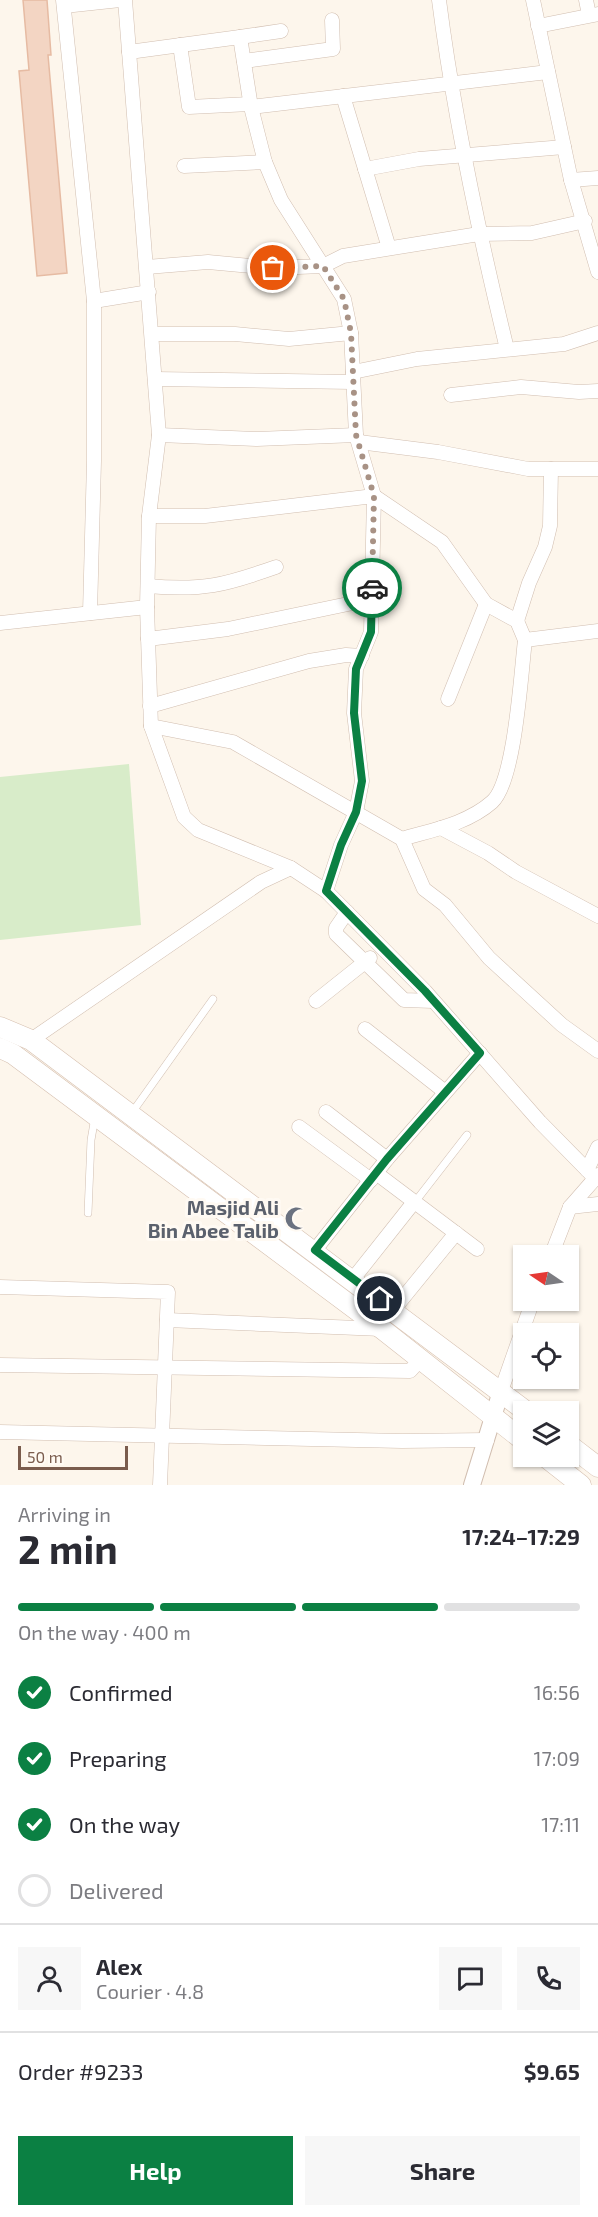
<!DOCTYPE html>
<meta charset="utf-8">
<style>
body{margin:0;font-family:"Exo 2",sans-serif;background:#f7f7f7;color:#2b2b33;height:100vh;display:flex;flex-direction:column;font-size:22px;white-space:nowrap}
*{box-sizing:border-box;margin:0}
p{font-size:20px;color:#7c7c81}
.icon{flex:none;width:33px;height:33px;fill:none;stroke:currentColor;stroke-width:2;stroke-linecap:round;stroke-linejoin:round}
.map{position:relative;height:1485px;overflow:hidden}
.side{display:flex;flex-direction:column;background:#fff;flex:1}
.side>*{flex:none}
.needle{width:39px;rotate:283deg}
.controls{position:absolute;left:513px;top:1245px;display:grid;gap:12px}
.controls a{display:grid;place-items:center;width:66px;height:66px;border-radius:0px;background:#fff;box-shadow:0 2px 4px #0004;font-size:30px}
.scale{position:absolute;left:18px;bottom:15px;width:110px;box-sizing:border-box;padding-left:6px;border:3px solid #7a5c4d;border-top:0;font-size:16px;line-height:21px;white-space:nowrap;color:#7a5c4d;-webkit-text-stroke:4px #fffaf3;paint-order:stroke}
.pin{position:absolute;display:grid;place-items:center;width:51px;height:51px;color:#fff;margin:-26px;border:3px solid #fff;border-radius:50%;box-shadow:0 2px 6px #0007}
.courier{position:absolute;display:grid;place-items:center;width:60px;height:60px;margin:-30px;border:4px solid #0b8043;border-radius:50%;background:#fff;color:#222;box-shadow:0 2px 8px #0007}
.headline em{font-style:normal;font-weight:700}
.headline div{display:flex;flex-direction:column-reverse}
.headline{display:flex;align-items:center;justify-content:space-between;height:102px;padding:0 18px}
h1{font-size:39px;font-weight:700;line-height:45px}
.bar{display:grid;grid-template-columns:repeat(4,1fr);gap:9px 6px;align-content:center;height:72px;padding:0 18px}
.bar i{height:8px;border-radius:4px;background:#e1e1e2}
.bar .on{background:#0b8043}
.bar p{grid-column:span 4}
.line{display:flex;align-items:center;gap:15px;padding:0 18px;border-top:2px solid #e1e1e2}
.line div{flex:1}
.round{display:grid;place-items:center;flex:none;width:63px;height:63px;border-radius:0px;background:#f7f7f7}
ol{padding:0 18px;list-style:none}
li{display:flex;align-items:center;gap:18px;height:66px}
li p{margin-inline-start:auto}
li .icon{padding:6px;border-radius:50%;background:#0b8043;color:#fff;stroke-width:4}
li:last-child{color:#7c7c81}
li i{width:33px;height:33px;border:3px solid #e1e1e2;border-radius:50%}
.primary-button{display:flex;gap:12px;margin-top:auto;padding:12px 18px}
.primary-button a{flex:1;height:69px;border-radius:0px;background:#0b8043;color:#fff;font-size:24px;font-weight:700;line-height:69px;text-align:center}
.primary-button a+a{background:#f7f7f7;color:#2b2b33}
.map>svg:first-child{display:block}
</style>
<div class="map">
<svg width="598" height="1485" viewBox="0 0 598 1485">
<rect width="100%" height="100%" fill="#fdf6ec"/>
<polygon fill="#d8ecc9" points="129,764 141,925 0,940 0,777"/>
<polygon fill="#f3d5c3" stroke="#e6bba3" stroke-width="1.5" points="23,0 47,0 51,55 48,55 67,273 37,276 19,71 29,70"/>
<g fill="none" stroke-linecap="round" stroke-linejoin="round">
<defs>
<g id="service">
<polyline points="131,1114 213,999"/>
<polyline points="415,1202 467,1135"/>
<polyline points="88,1213 91,1140 95,1117"/>
</g>
<g id="minor">
<polyline points="63,0 94,301 94,461 90,613"/>
<polyline points="125,0 159,435 149,516 147,607 151,726 184,817 198,830 291,868 326,891 425,991 540,1122 595,1178"/>
<path d="M439,0C454,118 479,234 507,349"/>
<polyline points="533,0 571,180 598,272"/>
<polyline points="586,0 589,15"/>
<polyline points="64,6 120,0"/>
<polyline points="538,26 598,14"/>
<polyline points="240,37 281,31"/>
<polyline points="180,45 189,107 250,104"/>
<polyline points="129,52 240,37 251,107 265,162 281,200 344,299 351,333 356,435 374,496 371,632 356,669 354,713 362,781 356,812 341,845 326,891"/>
<polyline points="244,61 333,49 332,20"/>
<polyline points="343,96 389,248"/>
<polyline points="251,107 548,72"/>
<polyline points="184,166 265,162"/>
<polyline points="365,169 419,159 564,147"/>
<polyline points="571,180 598,178"/>
<polyline points="147,267 208,262 273,268 323,266 343,256 479,234 532,233 585,221"/>
<polyline points="94,301 149,292"/>
<polyline points="152,334 235,334 289,339 351,333"/>
<polyline points="353,372 417,359 564,344 598,333"/>
<polyline points="155,379 353,382"/>
<polyline points="451,395 521,387 579,392 598,391"/>
<polyline points="159,435 257,439 356,435"/>
<polyline points="359,442 438,452 528,469 598,469"/>
<polyline points="149,516 205,516 374,496 442,542 486,604 517,621 525,640 598,631"/>
<path d="M148,586C203,591 225,585 276,567"/>
<polyline points="517,621 529,583 545,547 550,526 551,469"/>
<polyline points="0,623 147,607"/>
<polyline points="148,639 228,629 372,599"/>
<polyline points="448,699 486,604"/>
<polyline points="150,706 309,661 346,655 362,656"/>
<polyline points="151,726 233,742 402,839 424,889 445,905 489,958 562,1025 598,1051"/>
<polyline points="441,828 488,853 516,872 598,916"/>
<path d="M402,839C432,830 467,824 492,802C515,782 521,673 525,640"/>
<polyline points="347,912 336,928 336,934 404,1000 433,1001"/>
<polyline points="316,1001 370,958"/>
<polyline points="365,1029 444,1091"/>
<polyline points="31,1040 261,882 291,868"/>
<polyline points="326,1112 387,1159"/>
<polyline points="299,1127 371,1180"/>
<polyline points="587,1170 598,1147"/>
<polyline points="376,1173 477,1249"/>
<polyline points="570,1207 598,1204"/>
<polyline points="315,1250 387,1159 480,1053"/>
<polyline points="551,1256 570,1207 598,1175"/>
<polyline points="353,1279 414,1202"/>
<polyline points="0,1287 168,1292 160,1485"/>
<polyline points="394,1309 456,1233"/>
<polyline points="167,1320 382,1329"/>
<polyline points="0,1365 410,1371 420,1360"/>
<polyline points="501,1391 533,1300"/>
<polyline points="0,1432 402,1441 487,1440"/>
</g>
<polyline id="tertiary" points="472,1485 501,1391"/>
<g id="secondary">
<polyline points="0,1027 31,1040 527,1412"/>
<polyline points="0,1048 13,1054 382,1329 524,1441"/>
<polyline points="568,1444 598,1467"/>
<polyline points="544,1456 581,1485"/>
</g>
</defs>
<use href="#service" stroke="#d1beb0" stroke-width="8"/>
<use href="#minor" stroke="#d1beb0" stroke-width="15"/>
<use href="#tertiary" stroke="#d1beb0" stroke-width="18"/>
<use href="#secondary" stroke="#d6c0b0" stroke-width="21"/>
<use href="#service" stroke="#fff" stroke-width="7"/>
<use href="#minor" stroke="#fff" stroke-width="14"/>
<use href="#tertiary" stroke="#fff" stroke-width="16"/>
<use href="#secondary" stroke="#fff" stroke-width="20"/>
</g>
<g fill="none" stroke-linecap="round" stroke-linejoin="round">
<polyline stroke="#a89285" stroke-width="6" stroke-dasharray="0 10.8" points="273,268 323,266 344,299 351,333 356,435 374,496 372,588"/>
<polyline stroke="#0b8043" stroke-width="8" points="372,588 371,632 356,669 354,713 362,781 356,812 341,845 326,891 425,991 480,1053 387,1159 315,1250 380,1299"/>
</g>
<defs>
<symbol id="mosque-bare" viewBox="-9 -9 18 18"><path d="M3.5-4.9A6 6 0 1 0 3.5 4.9A5 5 0 1 1 3.5-4.9Z" fill="#6b7280" stroke="#fffaf3" stroke-width="2.5" paint-order="stroke"/></symbol>
</defs>
<g fill-rule="evenodd">
<use href="#mosque-bare" x="280" y="1202" width="33" height="33"/>
</g>
<g text-anchor="middle" stroke-width="6" stroke-linejoin="round" paint-order="stroke">
<g font-size="20" font-weight="bold" fill="#5b616d" stroke="#fffaf3" text-anchor="end">
<text x="279" y="1215">Masjid Ali<tspan x="279" dy="23">Bin Abee Talib</tspan></text>
</g>
</g>
</svg>
<div class="controls">
<a><svg class="needle" viewBox="-14 -14 28 28"><path d="M0-13l5 13h-10z" fill="#e53935"/><path d="M0 13l5-13h-10z" fill="#7c7c81"/></svg></a>
<a><svg class="icon" aria-label="locate" viewBox="0 0 24 24"><circle cx="12" cy="12" r="6"/><path d="M12 2v4M12 18v4M2 12h4M18 12h4"/></svg></a>
<a><svg class="icon" aria-label="layers" viewBox="0 0 24 24"><path d="M12 4l9 5-9 5-9-5zM3 14l9 5 9-5"/></svg></a>
</div>
<div class="scale">50 m</div>
<div class="pin" style="left:273px;top:268px;background:#ea580c"><svg class="icon" aria-label="bag" viewBox="0 0 24 24"><path d="M5 8h14l-1 12H6zM9 8a3 3 0 0 1 6 0"/></svg></div>
<div class="pin" style="left:380px;top:1299px;background:#1f2937"><svg class="icon" aria-label="home" viewBox="0 0 24 24"><path d="M3 11l9-7 9 7M6 9v11h12V9"/></svg></div>
<div class="courier" style="left:372px;top:588px"><svg class="icon" aria-label="car" viewBox="0 0 24 24"><path d="M5 17H2v-5l4-1 3-4h7l3 4 3 1v5h-3M9 17h6M6 11h13"/><circle cx="7" cy="17" r="2"/><circle cx="17" cy="17" r="2"/></svg></div>
</div>
<section class="side">
<div class="headline"><div><h1>2 min</h1><p>Arriving in</p></div><em>17:24–17:29</em></div>
<div class="bar"><i class="on"></i><i class="on"></i><i class="on"></i><i></i><p>On the way · 400 m</p></div>
<ol>
<li><svg class="icon" aria-label="check" viewBox="0 0 24 24"><path d="M5 12l5 5 9-10"/></svg>Confirmed<p>16:56</p></li>
<li><svg class="icon" aria-label="check" viewBox="0 0 24 24"><path d="M5 12l5 5 9-10"/></svg>Preparing<p>17:09</p></li>
<li><svg class="icon" aria-label="check" viewBox="0 0 24 24"><path d="M5 12l5 5 9-10"/></svg>On the way<p>17:11</p></li>
<li><i></i>Delivered</li>
</ol>
<div class="line" style="height:108px"><a class="round"><svg class="icon" aria-label="person" viewBox="0 0 24 24"><circle cx="12" cy="8" r="4"/><path d="M4 21q1-7 8-7t8 7"/></svg></a><div><b>Alex</b><p>Courier · 4.8</p></div><a class="round"><svg class="icon" aria-label="chat" viewBox="0 0 24 24"><path d="M4 5h16v11H9l-5 4z"/></svg></a><a class="round"><svg class="icon" aria-label="phone" viewBox="0 0 24 24"><path d="M5 4h4l2 5-3 2q2 4 5 5l2-3 5 2v4C11 20 4 13 5 4z"/></svg></a></div>
<div class="line" style="height:78px"><div>Order #9233</div><b>$9.65</b></div>
<div class="primary-button"><a>Help</a><a>Share</a></div>
</section>
